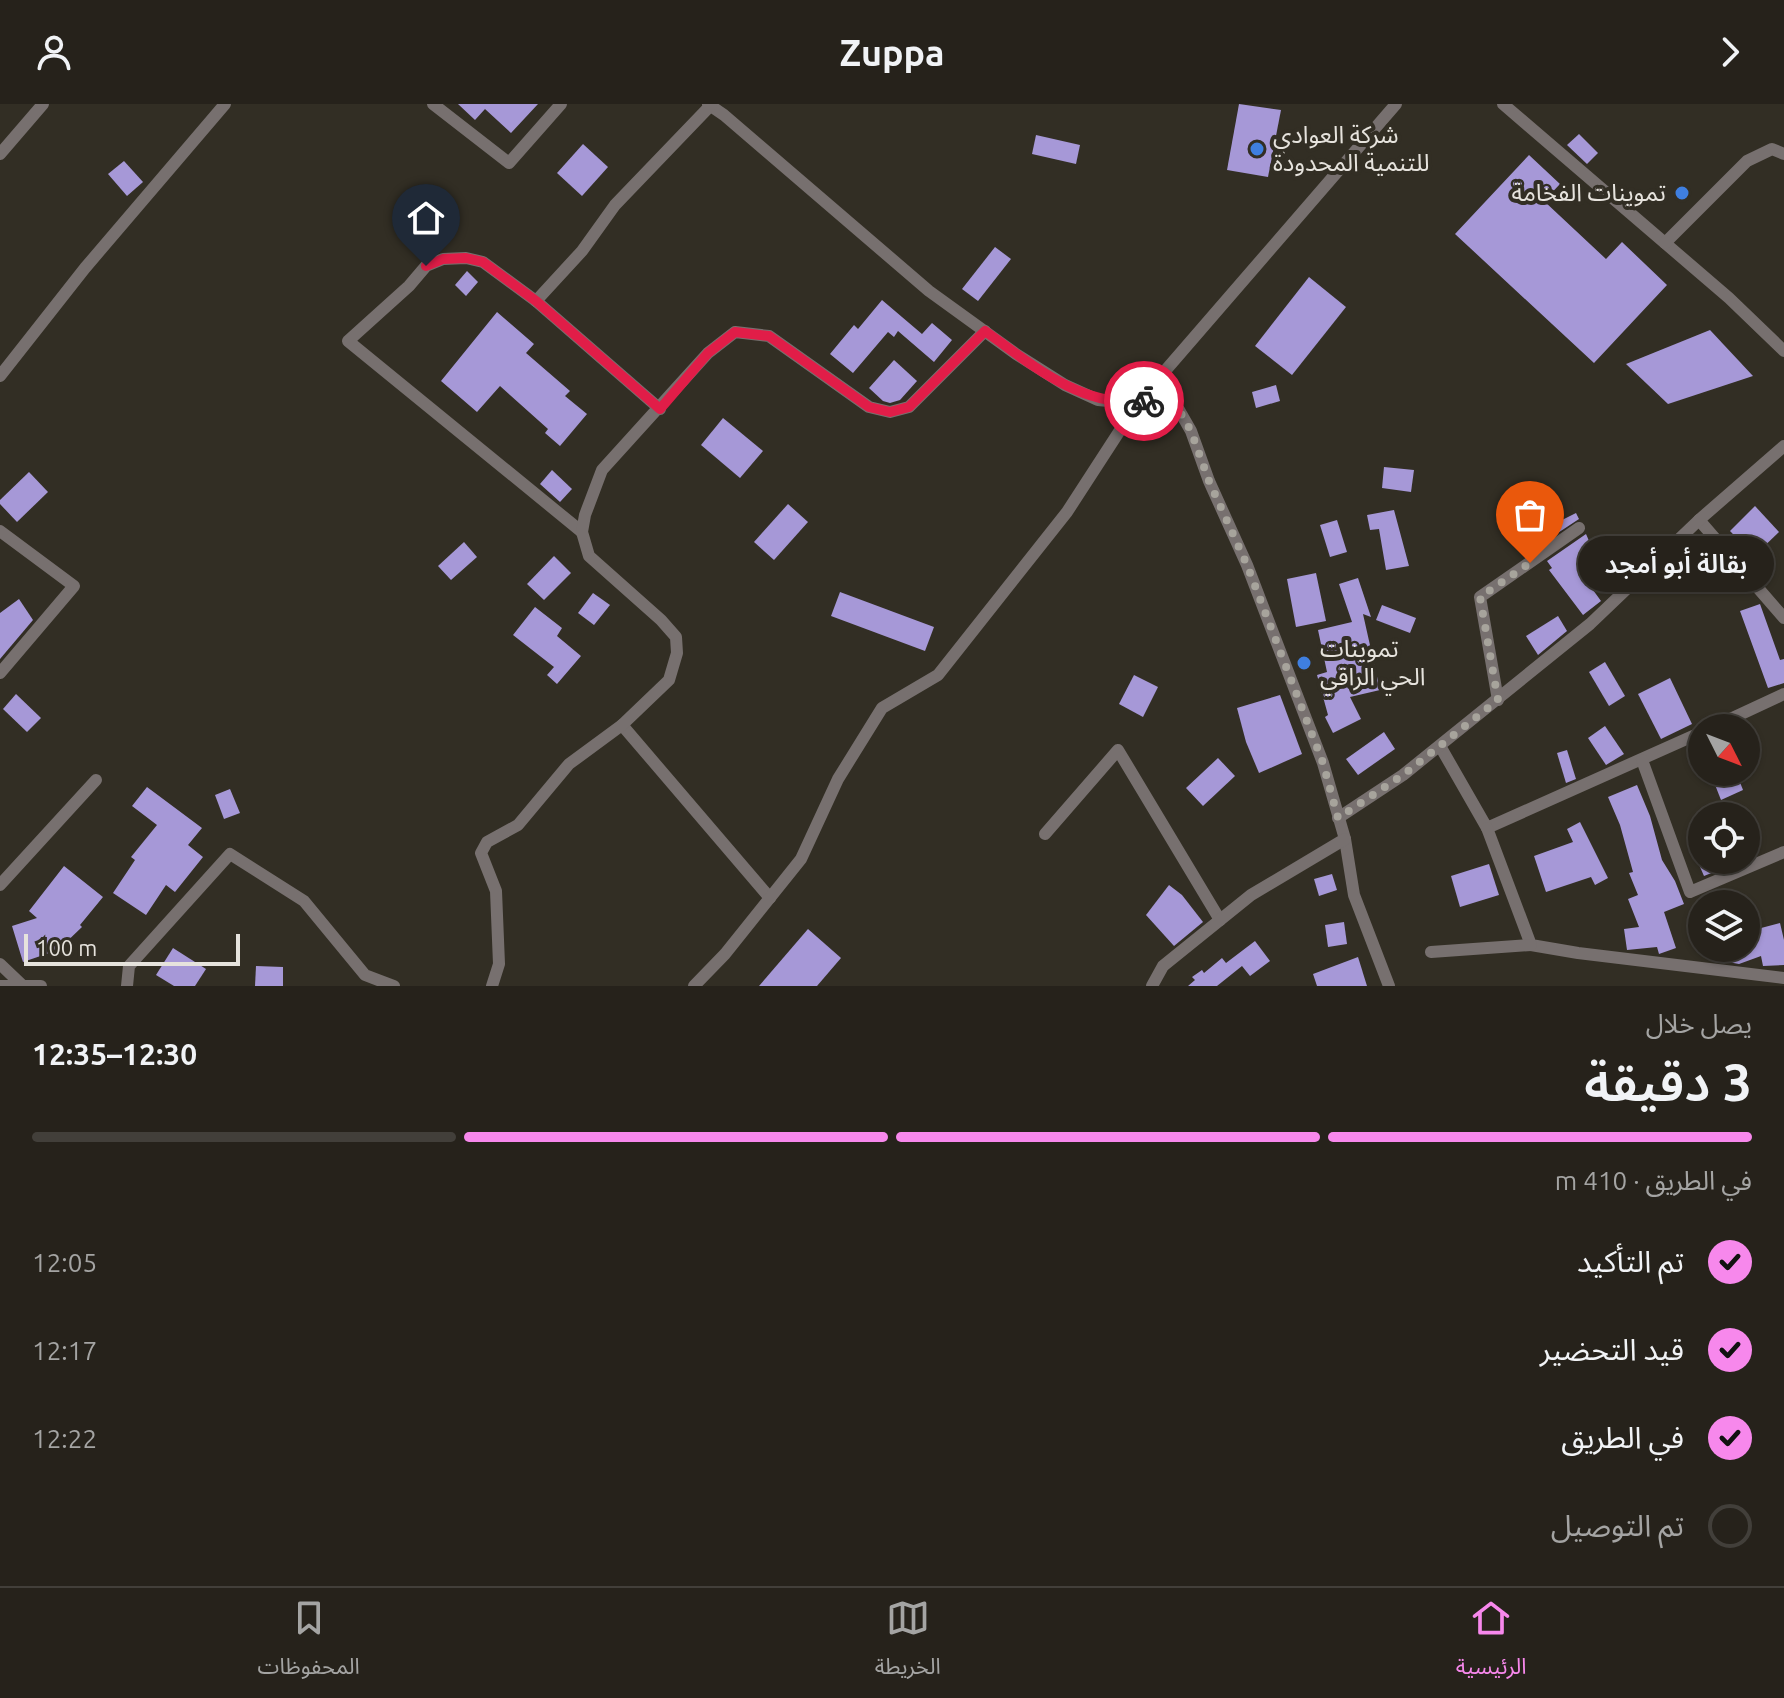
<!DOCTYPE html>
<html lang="ar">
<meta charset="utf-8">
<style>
body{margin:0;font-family:Ubuntu,"Noto Sans Arabic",sans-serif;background:#322f28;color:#f1f3f6;direction:rtl;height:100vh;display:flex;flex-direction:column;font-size:30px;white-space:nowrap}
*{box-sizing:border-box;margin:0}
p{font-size:26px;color:#a4a4a3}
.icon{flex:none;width:44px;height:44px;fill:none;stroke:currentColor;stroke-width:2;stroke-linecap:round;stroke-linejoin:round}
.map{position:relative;height:882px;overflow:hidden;direction:ltr}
.drawer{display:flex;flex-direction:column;background:#26221b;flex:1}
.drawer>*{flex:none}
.needle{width:52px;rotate:132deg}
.tools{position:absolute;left:1688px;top:610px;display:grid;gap:16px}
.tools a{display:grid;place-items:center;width:72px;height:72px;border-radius:50%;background:#26221b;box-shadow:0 2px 6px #0004,0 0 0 2px #423f3a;font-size:40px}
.scale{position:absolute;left:24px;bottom:20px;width:216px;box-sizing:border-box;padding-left:8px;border:4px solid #e6e3dd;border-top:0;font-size:22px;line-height:28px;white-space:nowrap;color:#e6e3dd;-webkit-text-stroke:6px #322e24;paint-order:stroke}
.pin{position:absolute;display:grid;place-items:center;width:68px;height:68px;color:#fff;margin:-82px -34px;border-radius:50% 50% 50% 0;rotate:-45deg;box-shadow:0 0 8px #0007}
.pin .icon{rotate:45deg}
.courier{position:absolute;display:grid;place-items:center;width:80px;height:80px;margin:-40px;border:6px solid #e11d48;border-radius:50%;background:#fff;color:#222;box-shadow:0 2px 10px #0007}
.bubble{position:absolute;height:56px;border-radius:28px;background:#26221b;box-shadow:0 2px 6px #0004,0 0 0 2px #423f3a;font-size:26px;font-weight:600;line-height:56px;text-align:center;direction:rtl}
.summary em{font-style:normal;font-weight:600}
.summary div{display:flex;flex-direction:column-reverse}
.summary{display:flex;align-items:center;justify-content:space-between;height:136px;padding:0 32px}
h1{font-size:52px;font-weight:600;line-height:60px}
.bar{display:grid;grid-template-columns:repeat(4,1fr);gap:12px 8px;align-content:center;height:96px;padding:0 32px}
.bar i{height:10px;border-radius:6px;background:#423f3a}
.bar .selected{background:#f788ec}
.bar p{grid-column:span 4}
ol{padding:0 32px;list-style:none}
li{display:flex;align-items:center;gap:24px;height:88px}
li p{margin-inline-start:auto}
li .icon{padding:8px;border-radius:50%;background:#f788ec;color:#111;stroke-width:4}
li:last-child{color:#a4a4a3}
li i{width:44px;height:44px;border:4px solid #423f3a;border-radius:50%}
header{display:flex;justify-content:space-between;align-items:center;height:104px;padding:0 32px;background:#26221b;font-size:36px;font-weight:600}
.tabs{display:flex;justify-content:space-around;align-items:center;height:112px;border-top:2px solid #423f3a;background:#26221b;font-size:22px;color:#a4a4a3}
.tabs a{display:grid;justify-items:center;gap:4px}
.tabs .selected{color:#f788ec}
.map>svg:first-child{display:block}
</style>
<header><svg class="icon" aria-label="forward" viewBox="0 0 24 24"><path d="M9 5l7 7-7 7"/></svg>Zuppa<svg class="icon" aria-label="person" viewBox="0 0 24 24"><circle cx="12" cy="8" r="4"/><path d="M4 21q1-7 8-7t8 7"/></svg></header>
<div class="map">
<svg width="1784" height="882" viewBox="0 0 1784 882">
<rect width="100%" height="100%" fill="#322e24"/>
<g fill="#a698d7">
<polygon points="458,0 538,0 511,29 485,5 475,16"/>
<polygon points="1239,0 1281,6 1268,73 1227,66"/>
<polygon points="1579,30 1598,49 1587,60 1567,41"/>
<polygon points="1036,31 1080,41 1076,60 1032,50"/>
<polygon points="583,40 608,63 582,92 557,69"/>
<polygon points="1529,51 1560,80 1544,97 1606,155 1622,138 1667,181 1594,259 1455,130"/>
<polygon points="124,57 143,78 127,92 108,70"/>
<polygon points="995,143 1011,155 978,197 962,185"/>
<polygon points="467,167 478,178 466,192 455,181"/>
<polygon points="1309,173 1346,203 1292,271 1255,242"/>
<polygon points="882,196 922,230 932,219 952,236 934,258 898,227 894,233 888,228 853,269 830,250 854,221 858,225"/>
<polygon points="497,208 534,240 526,249 570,287 565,292 587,310 560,342 545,329 548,325 500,282 477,308 441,277"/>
<polygon points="1710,226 1753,272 1668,300 1626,260"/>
<polygon points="894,256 917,277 900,296 890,299 883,297 869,284"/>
<polygon points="1276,281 1280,297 1256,304 1252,288"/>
<polygon points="723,314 763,347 740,374 701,341"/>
<polygon points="1384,363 1414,366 1411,388 1382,384"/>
<polygon points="552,366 572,385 560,398 540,380"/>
<polygon points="29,368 48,388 17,418 0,400 0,396"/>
<polygon points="788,400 808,418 774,456 754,438"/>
<polygon points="1755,402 1779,428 1754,452 1730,427"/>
<polygon points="1394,406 1409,462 1386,466 1379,425 1370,426 1367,411"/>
<polygon points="1576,409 1579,415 1538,442 1531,431 1549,420 1550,422"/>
<polygon points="1337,416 1347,448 1330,453 1320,421"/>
<polygon points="1586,430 1593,446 1596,444 1609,466 1588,479 1601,497 1583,511 1549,466 1552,464 1547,457"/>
<polygon points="464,438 477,453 451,476 438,462"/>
<polygon points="554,452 571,469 544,496 527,480"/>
<polygon points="1316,469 1326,517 1296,523 1287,475"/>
<polygon points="1358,474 1371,513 1363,510 1380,586 1350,593 1361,615 1333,629 1325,613 1328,611 1317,571 1327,568 1318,526 1352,518 1339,480"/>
<polygon points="840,488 934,523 925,547 831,512"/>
<polygon points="593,489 610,501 594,521 578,509"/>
<polygon points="19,495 33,516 0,555 0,509"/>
<polygon points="1760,500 1780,556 1784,555 1784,579 1768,584 1740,507"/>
<polygon points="1382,501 1416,514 1410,529 1376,516"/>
<polygon points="535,503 562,524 557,532 581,552 557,580 547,571 554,563 513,531"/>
<polygon points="1558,512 1567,527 1538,551 1526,532"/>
<polygon points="1605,558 1625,592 1609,602 1589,568"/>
<polygon points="1134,571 1158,583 1143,613 1119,600"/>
<polygon points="1670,574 1692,620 1661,635 1638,590"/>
<polygon points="16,590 41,614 27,628 3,605"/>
<polygon points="1280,591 1302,650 1259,669 1246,638 1237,604"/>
<polygon points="1605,622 1624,650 1606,661 1588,634"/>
<polygon points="1384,628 1395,645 1358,671 1346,655"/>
<polygon points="1567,646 1576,675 1566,679 1557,649"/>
<polygon points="1218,654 1235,672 1203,702 1186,684"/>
<polygon points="1710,668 1736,668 1743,686 1721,696"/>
<polygon points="1637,681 1650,712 1662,756 1675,777 1684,800 1664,808 1676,844 1659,850 1657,843 1627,846 1624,825 1639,823 1628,795 1638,791 1629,769 1633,768 1620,721 1608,693"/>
<polygon points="147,683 202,724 188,741 203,753 175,788 166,781 146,811 113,789 135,756 131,753 157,721 132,702"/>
<polygon points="230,685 240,709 224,715 215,691"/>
<polygon points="1580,718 1608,774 1595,781 1591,773 1546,788 1534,752 1573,738 1567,725"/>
<polygon points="1697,756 1732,756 1734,760 1704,772"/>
<polygon points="1489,760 1499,791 1460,803 1451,772"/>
<polygon points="64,762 103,793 80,821 82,823 58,846 23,858 12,822 37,814 29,807"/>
<polygon points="1332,770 1337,786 1319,792 1314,775"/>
<polygon points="1169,781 1182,791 1203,818 1174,842 1146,811"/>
<polygon points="1344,818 1347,840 1328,843 1325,821"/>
<polygon points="1780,819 1784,836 1784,861 1763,862 1761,852 1739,860 1728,858 1724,844 1746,844 1746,828"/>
<polygon points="808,825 841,854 817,882 759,882"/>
<polygon points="1255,837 1270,857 1250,872 1242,862 1217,882 1188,882 1195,876 1192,873 1202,866 1204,869 1222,854 1226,859"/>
<polygon points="173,844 206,865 195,882 174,882 156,871"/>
<polygon points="1358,853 1367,882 1317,882 1313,870"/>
<polygon points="256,862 283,863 283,882 255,882"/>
</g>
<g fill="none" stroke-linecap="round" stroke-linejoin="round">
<g stroke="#77706f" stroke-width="12">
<polyline points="433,0 509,59 561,0"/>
<polyline points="708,0 724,11 929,187 1016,250 1065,281 1098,296 1128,299 1160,295 1179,306 1191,327 1209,377 1247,461 1323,659 1345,735 1354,791 1389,882"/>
<polyline points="1503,0 1729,194 1784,247"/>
<polyline points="0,50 43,0"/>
<polyline points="1665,139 1747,57 1772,45 1784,50"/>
<polyline points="536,197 582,147 615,101 711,1"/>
<polyline points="0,272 85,164 225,0"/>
<polyline points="1699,416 1784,514"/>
<polyline points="0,427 74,482 0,569"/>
<polyline points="582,428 348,237 409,182 426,162 443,155 466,154 483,158 536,197 660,305"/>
<polyline points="1498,596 1480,493 1579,424"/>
<polyline points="622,621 770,794"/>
<polyline points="1711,624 1784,590"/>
<polyline points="1440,642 1487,724 1702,628"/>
<polyline points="1642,656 1690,788 1784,748"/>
<polyline points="1338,714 1403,671 1590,520 1699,416 1784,342"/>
<polyline points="1487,724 1531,841 1578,849 1784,874"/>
<polyline points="1045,730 1118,646 1220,816"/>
<polyline points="0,781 96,676"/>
<polyline points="1431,848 1531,841"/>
<polyline points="0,860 22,881"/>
<polyline points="0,882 41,882"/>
<polyline points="127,882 129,862 230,750 304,797 365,871 394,882"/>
<polyline points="492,882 499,860 496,787 481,749 487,738 518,721 569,660 622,621 669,576 677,549 676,533 661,516 589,452 582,428 585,411 602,366 708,249 735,228 769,232 869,303 890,308 909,303 985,227"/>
<polyline points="694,882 725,850 801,755 838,675 882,604 938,571 1067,408 1139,297 1396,0"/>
<polyline points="1152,882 1163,862 1251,791 1345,735"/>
</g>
</g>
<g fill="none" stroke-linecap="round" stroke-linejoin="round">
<polyline stroke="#a7a49c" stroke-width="8" stroke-dasharray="0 14.4" points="1144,297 1160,295 1179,306 1191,327 1209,377 1247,461 1323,659 1338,714 1403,671 1498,596 1480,493 1530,459"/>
<path stroke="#e11d48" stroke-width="10" d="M426,162L443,155L466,154L483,158L536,197L660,305L708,249L735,228L769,232L869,303L890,308L909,303L985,227C1032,261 1083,305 1144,297"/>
</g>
<g fill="#3f7fe0" stroke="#322e24" stroke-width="3">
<circle cx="1257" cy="45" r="8"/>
<circle cx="1682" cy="89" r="8"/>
<circle cx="1304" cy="559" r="8"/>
</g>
<g text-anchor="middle" stroke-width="8" stroke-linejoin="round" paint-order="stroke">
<g font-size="24" fill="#e6e3dd" stroke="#322e24" text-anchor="start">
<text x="1273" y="39">شركة العوادي<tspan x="1273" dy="28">للتنمية المحدودة</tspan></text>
<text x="1666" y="97" text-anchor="end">تموينات الفخامة</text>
<text x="1320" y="553">تموينات<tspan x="1320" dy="28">الحي الراقي</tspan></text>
</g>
</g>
</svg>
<div class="tools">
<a><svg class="needle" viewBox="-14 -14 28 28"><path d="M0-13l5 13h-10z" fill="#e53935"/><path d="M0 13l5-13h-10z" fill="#a4a4a3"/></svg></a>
<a><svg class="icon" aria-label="locate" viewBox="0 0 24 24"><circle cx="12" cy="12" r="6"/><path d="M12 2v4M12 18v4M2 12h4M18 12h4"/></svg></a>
<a><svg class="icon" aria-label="layers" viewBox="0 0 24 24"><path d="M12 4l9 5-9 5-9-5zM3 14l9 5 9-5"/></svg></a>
</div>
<div class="scale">100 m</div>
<div class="pin" style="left:1530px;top:459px;background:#ea580c"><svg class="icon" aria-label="bag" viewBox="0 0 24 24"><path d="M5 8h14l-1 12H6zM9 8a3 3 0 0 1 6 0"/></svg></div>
<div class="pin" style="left:426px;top:162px;background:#1f2937"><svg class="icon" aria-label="home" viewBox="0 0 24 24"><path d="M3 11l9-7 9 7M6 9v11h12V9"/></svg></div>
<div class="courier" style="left:1144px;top:297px"><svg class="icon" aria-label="bike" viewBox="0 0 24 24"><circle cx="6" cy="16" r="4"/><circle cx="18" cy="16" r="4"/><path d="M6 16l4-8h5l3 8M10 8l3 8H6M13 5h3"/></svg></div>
<div class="bubble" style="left:1578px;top:432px;width:196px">بقالة أبو أمجد</div>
</div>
<section class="drawer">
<div class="summary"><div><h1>3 دقيقة</h1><p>يصل خلال</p></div><em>12:30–12:35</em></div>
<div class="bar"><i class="selected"></i><i class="selected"></i><i class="selected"></i><i></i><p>في الطريق · 410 m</p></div>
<ol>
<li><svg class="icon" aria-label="check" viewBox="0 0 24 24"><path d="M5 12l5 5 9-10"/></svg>تم التأكيد<p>12:05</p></li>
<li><svg class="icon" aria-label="check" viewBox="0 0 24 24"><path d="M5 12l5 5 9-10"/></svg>قيد التحضير<p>12:17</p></li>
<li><svg class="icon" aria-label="check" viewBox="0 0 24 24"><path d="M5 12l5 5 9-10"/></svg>في الطريق<p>12:22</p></li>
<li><i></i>تم التوصيل</li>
</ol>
</section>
<nav class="tabs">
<a class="selected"><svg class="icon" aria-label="home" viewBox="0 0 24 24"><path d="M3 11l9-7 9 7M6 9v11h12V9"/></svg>الرئيسية</a>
<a><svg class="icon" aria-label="map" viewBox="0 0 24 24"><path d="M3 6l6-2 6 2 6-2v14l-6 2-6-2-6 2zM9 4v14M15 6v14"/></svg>الخريطة</a>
<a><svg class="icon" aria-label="saved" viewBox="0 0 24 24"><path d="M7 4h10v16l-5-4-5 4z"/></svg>المحفوظات</a>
</nav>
